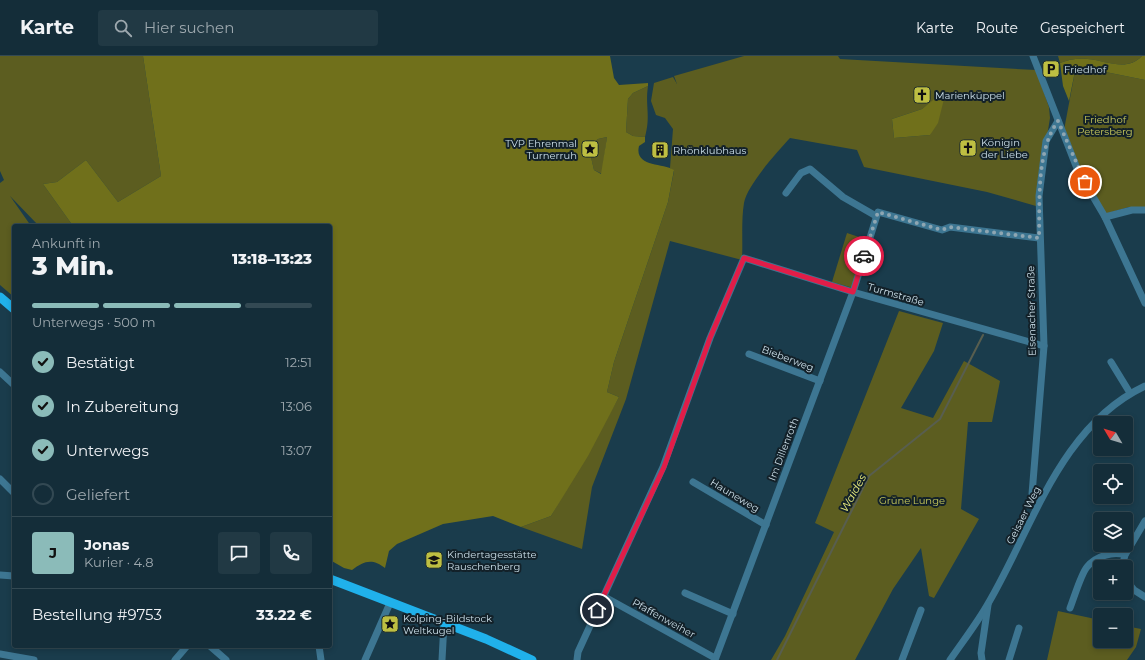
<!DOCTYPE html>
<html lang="de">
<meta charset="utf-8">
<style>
body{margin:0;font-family:Montserrat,sans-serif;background:#213944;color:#f1f3f6;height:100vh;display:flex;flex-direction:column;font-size:15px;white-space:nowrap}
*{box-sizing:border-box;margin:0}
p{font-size:13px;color:#9da8ae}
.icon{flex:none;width:22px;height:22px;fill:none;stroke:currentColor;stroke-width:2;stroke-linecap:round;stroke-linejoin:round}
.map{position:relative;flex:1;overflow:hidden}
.details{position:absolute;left:12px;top:168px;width:320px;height:424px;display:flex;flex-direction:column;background:#142d39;border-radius:4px;box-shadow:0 2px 6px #0003,0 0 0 1px #334953}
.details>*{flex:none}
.needle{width:26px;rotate:308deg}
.buttons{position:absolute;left:1093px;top:360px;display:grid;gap:8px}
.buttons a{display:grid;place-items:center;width:40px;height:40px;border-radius:4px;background:#142d39;box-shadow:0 2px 6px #0003,0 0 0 1px #334953;font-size:20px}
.pin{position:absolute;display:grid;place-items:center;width:34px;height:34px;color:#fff;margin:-17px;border:2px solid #fff;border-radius:50%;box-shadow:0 1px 4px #0007}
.courier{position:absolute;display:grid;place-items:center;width:40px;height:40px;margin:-20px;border:3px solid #e11d48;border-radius:50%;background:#fff;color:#222;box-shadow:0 1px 5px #0007}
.summary em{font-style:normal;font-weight:800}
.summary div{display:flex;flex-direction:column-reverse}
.summary{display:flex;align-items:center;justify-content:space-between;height:68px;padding:0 20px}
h1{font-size:26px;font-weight:800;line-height:30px}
.bar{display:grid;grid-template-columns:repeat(4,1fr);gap:6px 4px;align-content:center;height:48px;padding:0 20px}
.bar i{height:5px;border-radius:3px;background:#334953}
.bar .current{background:#8bbbb9}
.bar p{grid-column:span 4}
.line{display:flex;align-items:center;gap:10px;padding:0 20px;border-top:1px solid #334953}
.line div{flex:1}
.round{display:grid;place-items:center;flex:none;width:42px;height:42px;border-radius:4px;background:#213944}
ol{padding:0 20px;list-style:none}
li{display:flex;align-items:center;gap:12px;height:44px}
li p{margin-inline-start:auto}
li .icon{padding:4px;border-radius:50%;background:#8bbbb9;color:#111;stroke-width:4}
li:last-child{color:#9da8ae}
li i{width:22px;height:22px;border:2px solid #334953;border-radius:50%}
header{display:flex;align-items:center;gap:24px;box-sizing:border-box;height:56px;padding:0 20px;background:#142d39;border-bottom:1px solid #334953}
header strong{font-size:19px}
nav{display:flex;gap:22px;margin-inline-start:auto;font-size:14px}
.search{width:280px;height:36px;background:#213944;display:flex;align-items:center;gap:10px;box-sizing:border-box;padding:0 14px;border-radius:4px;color:#9da8ae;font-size:15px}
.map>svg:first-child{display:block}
</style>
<header>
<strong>Karte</strong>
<div class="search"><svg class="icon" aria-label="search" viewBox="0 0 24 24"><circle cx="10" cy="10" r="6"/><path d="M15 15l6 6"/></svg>Hier suchen</div>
<nav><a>Karte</a><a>Route</a><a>Gespeichert</a></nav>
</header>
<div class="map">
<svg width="1145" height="604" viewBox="0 0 1145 604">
<rect width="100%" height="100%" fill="#1a3c4c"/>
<g fill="#5c5d20" fill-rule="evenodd">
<polygon points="0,0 143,0 161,120 118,146 86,104 57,126 43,128 73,170 39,170 10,140 31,170 14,170 14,241 0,229 0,127 4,124 0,115"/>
<path d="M744,0H838L840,3L1036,14L1049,51L1050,62L1036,150L987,136L864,111L857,94L790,82C778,95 747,129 744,147C741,165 743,185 742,204L670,185L626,343L592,431L582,493L521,471L551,460L619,341L607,336L614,306L668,146L674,115L670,112L673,73L665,62L656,59L651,45L654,27L673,21L677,28L674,20ZM938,41L930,79L894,82L892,63L922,53Z"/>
<path d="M1058,0H1142C1127,16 1106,5 1088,3C1078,2 1069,3 1060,7Z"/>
<polygon points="1076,10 1145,24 1145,151 1129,151 1105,158 1080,114 1064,74"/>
<path d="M648,30C645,50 651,60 645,81L633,80L626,76L628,43L633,37Z"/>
<polygon points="607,81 602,118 594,114 591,101 591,89 598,83"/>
<polygon points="847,177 868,184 853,232 832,226"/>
<polygon points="899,255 943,267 934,295 901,352 933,362 964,305 1000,325 992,366 968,366 961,453 979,463 934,542 929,540 921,492 893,533 855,604 771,604 785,580 834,476 815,467"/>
<polygon points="1058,555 1100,564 1100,585 1126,585 1126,570 1141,573 1136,591 1127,604 1047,604"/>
</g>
<g fill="#70701b" fill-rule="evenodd">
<path d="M143,0H610L614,22L619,29L648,27V30L633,37L628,43L626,76L633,80L645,81V86L639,90C634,111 662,107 674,114L668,146L614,306L607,336L619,341L588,400L551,460L521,471L493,460L443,468L397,488L389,495L385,512C372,502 364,505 352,514L344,512L330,504V170H73L43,128L57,126L86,104L118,146L161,120ZM607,81L601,118L594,114L591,101V89L598,83Z"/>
<path d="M1142,0H1145V24L1076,10L1069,45L1063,30L1060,7C1069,3 1078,2 1088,3C1107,5 1127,16 1142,0Z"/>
<polygon points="938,40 944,43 938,67 930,79 894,82 892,63 922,53"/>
</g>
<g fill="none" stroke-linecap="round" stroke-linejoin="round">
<polyline stroke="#585e4f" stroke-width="2" points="777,604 869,420 940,363 983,279"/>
<g stroke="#3d7692" stroke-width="7">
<polyline points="1033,0 1078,115 1105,161 1145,247"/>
<polyline points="786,137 801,117 810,113 843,141 876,160"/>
<polyline points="1105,161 1132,154 1145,154"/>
<polyline points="749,298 820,325"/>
<polyline points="1111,306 1130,337"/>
<polyline points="0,316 14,329"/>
<polyline points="0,423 14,437"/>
<polyline points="693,426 766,469"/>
<polyline points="1041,443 1032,438 1044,290 1039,140 1046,85 1058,65"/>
<polyline points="1122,511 1125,499 1145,465"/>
<polyline points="0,519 14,520"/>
<polyline points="1126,524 1134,534 1145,541"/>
<polyline points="685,537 733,558"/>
<polyline points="603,540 715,602"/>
<path d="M1070,552C1074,542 1081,518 1087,511C1096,500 1113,495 1125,499"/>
<polyline points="210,590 226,604"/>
<polyline points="319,590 321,604"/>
<polyline points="0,598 34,604"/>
<polyline points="175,604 187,590"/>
<polyline points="365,604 390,547"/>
<polyline points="442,604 444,567"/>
<polyline points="577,604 578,596 663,411 710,282 744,202 853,236 1044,290"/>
<polyline points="715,604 853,236 878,156 942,174 950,171 1039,182"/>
<polyline points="902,604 921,554"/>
<path d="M950,604C963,585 978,566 989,546C1033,471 1060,370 1145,330"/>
<polyline points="982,604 981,597 988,549"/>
<polyline points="1009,604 1019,572"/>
</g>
<g stroke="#20b1eb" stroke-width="9">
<polyline points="0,241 14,253"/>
<polyline points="330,523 486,583 532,604"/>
</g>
</g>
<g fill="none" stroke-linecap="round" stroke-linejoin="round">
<path stroke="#8ea6b2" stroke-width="4" stroke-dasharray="0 7.2" d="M864,200L878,156L942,174L950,171L1039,182C1040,145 1036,95 1058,65L1085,126"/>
<polyline stroke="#e11d48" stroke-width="5" points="597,554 664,411 710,282 744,202 853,236 864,200"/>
</g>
<defs>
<symbol id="parking-square" viewBox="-11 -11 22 22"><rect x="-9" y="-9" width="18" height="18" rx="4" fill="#bebf42" stroke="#132129"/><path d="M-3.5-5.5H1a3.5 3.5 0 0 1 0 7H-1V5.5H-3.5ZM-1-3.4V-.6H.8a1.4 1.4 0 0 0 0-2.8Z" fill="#111"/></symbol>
<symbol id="church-square" viewBox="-11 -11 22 22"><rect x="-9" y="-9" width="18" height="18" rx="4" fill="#bebf42" stroke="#132129"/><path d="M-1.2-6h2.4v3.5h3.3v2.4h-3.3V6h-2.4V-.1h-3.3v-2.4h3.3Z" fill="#111"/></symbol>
<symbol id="sight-square" viewBox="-11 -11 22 22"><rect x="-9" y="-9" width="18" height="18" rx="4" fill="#bebf42" stroke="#132129"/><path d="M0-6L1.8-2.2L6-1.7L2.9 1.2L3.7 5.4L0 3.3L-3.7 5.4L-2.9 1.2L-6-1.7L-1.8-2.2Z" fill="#111"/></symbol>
<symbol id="building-square" viewBox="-11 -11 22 22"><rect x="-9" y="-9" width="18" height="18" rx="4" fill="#bebf42" stroke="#132129"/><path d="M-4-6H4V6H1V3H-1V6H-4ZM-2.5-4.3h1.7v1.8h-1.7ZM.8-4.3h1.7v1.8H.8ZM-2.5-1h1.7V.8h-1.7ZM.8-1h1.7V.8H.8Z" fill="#111"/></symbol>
<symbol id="school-square" viewBox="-11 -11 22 22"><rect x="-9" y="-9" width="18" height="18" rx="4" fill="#bebf42" stroke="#132129"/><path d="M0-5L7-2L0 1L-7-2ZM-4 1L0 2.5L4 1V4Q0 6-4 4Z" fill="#111"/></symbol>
</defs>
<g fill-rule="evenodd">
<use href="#parking-square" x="1041" y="3" width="20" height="20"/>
<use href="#church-square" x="912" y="29" width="20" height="20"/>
<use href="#church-square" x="958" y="82" width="20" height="20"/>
<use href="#sight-square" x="580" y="83" width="20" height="20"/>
<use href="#building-square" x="650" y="84" width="20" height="20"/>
<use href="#school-square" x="424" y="494" width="20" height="20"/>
<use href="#sight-square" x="380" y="558" width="20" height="20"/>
</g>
<g text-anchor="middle" stroke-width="4" stroke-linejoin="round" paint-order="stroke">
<g font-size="10" fill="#ccdfe9" stroke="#132129" text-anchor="start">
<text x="1064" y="17">Friedhof</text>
<text x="935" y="43">Marienküppel</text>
<text x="981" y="90">Königin<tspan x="981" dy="12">der Liebe</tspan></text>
<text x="577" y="91" text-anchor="end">TVP Ehrenmal<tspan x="577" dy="12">Turnerruh</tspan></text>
<text x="673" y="98">Rhönklubhaus</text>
<text x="447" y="502">Kindertagesstätte<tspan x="447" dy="12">Rauschenberg</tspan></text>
<text x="403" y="566">Kolping-Bildstock<tspan x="403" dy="12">Weltkugel</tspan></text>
</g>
<g font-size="10" fill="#cacb5c" stroke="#132129">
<text x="1105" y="67">Friedhof<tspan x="1105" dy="12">Petersberg</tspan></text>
<text x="912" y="448">Grüne Lunge</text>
</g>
<g font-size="10" fill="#ccdfe9" stroke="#132129">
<text transform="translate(896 238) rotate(16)" y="4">Turmstraße</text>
<text transform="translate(1031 255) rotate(-91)" y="4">Eisenacher Straße</text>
<text transform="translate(788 302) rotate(21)" y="4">Bieberweg</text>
<text transform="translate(783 393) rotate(-69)" y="4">Im Dillenroth</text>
<text transform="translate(735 439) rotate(31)" y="4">Hauneweg</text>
<text transform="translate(1023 459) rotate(-63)" y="4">Geisaer Weg</text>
<text transform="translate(664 562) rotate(29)" y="4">Pfaffenweiher</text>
</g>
<g font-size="11" font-style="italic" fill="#e9ec7d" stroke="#132129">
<text transform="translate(853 437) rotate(-61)" y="4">Waides</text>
</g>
</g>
</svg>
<div class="buttons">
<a><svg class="needle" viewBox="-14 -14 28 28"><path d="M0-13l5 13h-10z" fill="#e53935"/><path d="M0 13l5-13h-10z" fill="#9da8ae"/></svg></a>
<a><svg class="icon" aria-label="locate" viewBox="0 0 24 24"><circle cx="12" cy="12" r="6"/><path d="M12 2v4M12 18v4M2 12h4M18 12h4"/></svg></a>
<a><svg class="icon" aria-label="layers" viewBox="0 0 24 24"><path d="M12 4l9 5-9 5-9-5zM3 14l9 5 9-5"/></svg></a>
<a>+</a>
<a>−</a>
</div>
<div class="pin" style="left:1085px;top:126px;background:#ea580c"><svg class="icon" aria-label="bag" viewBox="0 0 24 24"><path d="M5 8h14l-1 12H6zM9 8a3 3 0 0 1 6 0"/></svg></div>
<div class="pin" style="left:597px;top:554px;background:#1f2937"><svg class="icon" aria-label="home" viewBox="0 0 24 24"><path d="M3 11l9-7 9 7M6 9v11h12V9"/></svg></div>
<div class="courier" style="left:864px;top:200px"><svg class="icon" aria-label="car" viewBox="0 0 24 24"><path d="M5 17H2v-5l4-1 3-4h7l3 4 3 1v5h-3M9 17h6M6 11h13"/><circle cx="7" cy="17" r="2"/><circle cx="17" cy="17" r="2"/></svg></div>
<section class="details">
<div class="summary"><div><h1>3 Min.</h1><p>Ankunft in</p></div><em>13:18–13:23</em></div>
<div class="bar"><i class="current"></i><i class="current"></i><i class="current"></i><i></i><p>Unterwegs · 500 m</p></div>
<ol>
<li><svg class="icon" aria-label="check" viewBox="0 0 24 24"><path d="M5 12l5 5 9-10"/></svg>Bestätigt<p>12:51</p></li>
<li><svg class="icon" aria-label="check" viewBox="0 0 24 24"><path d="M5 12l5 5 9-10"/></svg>In Zubereitung<p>13:06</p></li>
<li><svg class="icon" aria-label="check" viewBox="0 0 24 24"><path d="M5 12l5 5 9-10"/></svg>Unterwegs<p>13:07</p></li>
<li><i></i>Geliefert</li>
</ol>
<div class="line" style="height:72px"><b class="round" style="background:#8bbbb9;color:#111">J</b><div><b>Jonas</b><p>Kurier · 4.8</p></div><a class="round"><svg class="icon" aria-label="chat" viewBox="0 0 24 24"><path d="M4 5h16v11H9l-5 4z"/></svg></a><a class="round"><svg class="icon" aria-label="phone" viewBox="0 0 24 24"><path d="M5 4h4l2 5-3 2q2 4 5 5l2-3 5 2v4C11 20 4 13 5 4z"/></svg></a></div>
<div class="line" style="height:52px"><div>Bestellung #9753</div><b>33.22 €</b></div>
</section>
</div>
